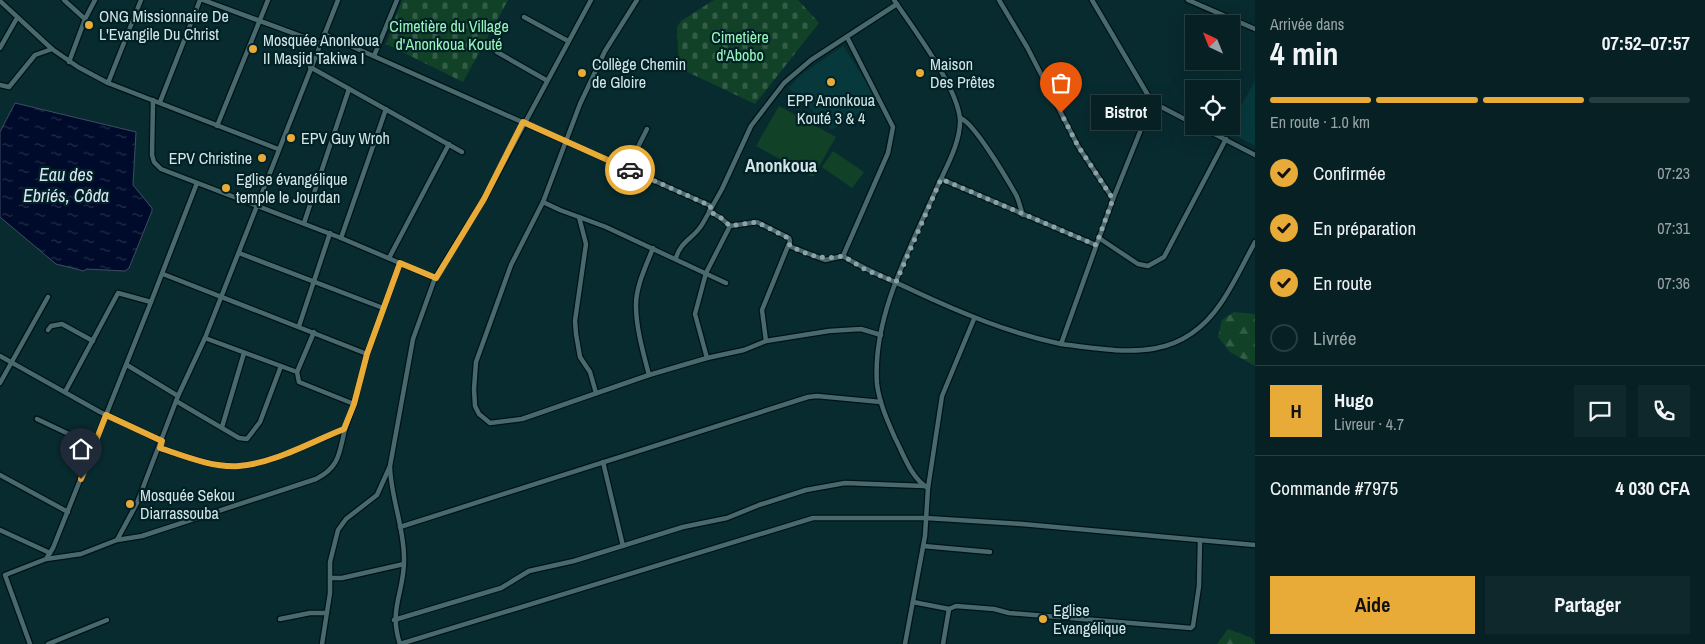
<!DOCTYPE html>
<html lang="fr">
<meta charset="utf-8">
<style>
body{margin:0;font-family:"Archivo Narrow",sans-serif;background:#0f282b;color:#f1f3f6;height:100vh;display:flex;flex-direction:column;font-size:19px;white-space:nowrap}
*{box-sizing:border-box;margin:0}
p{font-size:16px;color:#98a3a6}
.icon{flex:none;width:28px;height:28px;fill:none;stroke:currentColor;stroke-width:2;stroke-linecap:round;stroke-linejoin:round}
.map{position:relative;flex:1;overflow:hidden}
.drawer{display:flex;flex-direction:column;background:#062023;width:450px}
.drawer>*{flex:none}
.needle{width:32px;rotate:317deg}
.fabs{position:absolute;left:1185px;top:15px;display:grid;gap:10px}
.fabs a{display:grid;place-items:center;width:55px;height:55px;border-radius:0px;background:#062023;box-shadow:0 5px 20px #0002,0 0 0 1px #273e41;font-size:25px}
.pin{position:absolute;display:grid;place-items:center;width:42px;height:42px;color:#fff;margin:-51px -21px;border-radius:50% 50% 50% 0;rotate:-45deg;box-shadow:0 0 5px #0007}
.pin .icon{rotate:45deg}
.courier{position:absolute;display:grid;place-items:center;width:50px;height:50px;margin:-25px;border:4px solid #e8ab37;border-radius:50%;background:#fff;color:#222;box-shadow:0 1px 6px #0007}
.bubble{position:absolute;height:35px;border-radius:0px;background:#062023;box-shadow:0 5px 20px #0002,0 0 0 1px #273e41;font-size:16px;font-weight:700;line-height:35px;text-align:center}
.overview em{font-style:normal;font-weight:700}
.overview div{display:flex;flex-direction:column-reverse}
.overview{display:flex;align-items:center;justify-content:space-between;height:85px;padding:0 15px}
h1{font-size:32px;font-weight:700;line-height:38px}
.bar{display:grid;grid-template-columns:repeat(4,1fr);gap:8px 5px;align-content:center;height:60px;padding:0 15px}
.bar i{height:6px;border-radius:4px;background:#273e41}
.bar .selected{background:#e8ab37}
.bar p{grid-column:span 4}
.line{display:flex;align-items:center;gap:12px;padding:0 15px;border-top:1px solid #273e41}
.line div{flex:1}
.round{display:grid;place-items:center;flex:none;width:52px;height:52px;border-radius:0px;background:#0f282b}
ol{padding:0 15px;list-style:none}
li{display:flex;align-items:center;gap:15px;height:55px}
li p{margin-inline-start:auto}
li .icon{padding:5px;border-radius:50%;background:#e8ab37;color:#111;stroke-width:4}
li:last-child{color:#98a3a6}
li i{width:28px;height:28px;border:2px solid #273e41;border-radius:50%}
.cta{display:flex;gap:10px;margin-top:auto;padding:10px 15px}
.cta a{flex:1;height:58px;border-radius:0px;background:#e8ab37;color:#111;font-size:20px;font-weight:700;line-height:58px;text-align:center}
.cta a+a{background:#0f282b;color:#f1f3f6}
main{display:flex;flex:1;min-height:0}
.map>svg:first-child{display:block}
</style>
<main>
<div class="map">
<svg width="1255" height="644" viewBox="0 0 1255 644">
<defs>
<pattern id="forest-firs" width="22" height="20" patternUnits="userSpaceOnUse" patternTransform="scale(1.25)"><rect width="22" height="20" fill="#114227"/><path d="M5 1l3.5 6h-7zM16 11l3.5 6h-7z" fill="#335d46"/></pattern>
<pattern id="cemetery-stones" width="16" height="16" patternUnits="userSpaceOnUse" patternTransform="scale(1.25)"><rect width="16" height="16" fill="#114227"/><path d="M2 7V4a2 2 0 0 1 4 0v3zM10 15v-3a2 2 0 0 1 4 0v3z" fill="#335d46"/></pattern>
<pattern id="water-ripples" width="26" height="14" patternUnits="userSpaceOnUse" patternTransform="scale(1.25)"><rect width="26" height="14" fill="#000a2a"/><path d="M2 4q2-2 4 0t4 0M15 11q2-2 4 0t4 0" fill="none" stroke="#242e49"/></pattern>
</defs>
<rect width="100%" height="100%" fill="#082b2f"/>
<g fill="#07383c">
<polygon points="843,46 879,101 832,130 789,88 799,76"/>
<polygon points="1255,81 1255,146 1227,131"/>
</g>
<g fill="url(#forest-firs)">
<polygon points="1234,312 1255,314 1255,366 1230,352 1218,337 1222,320"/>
<polygon points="1228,629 1252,638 1255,644 1217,644"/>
</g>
<g fill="url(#cemetery-stones)">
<polygon points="402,0 508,0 463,82 386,44"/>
<polygon points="714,0 798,0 819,23 755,104 679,68 677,27 681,21"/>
</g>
<g fill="#114227">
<polygon points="779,106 836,137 813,177 756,146"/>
<polygon points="833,151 864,172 852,188 822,167"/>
</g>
<polygon fill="url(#water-ripples)" stroke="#3f4c63" points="15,103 136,132 133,185 152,208 152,211 129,268 125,271 86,269 84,271 56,264 0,217 0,132"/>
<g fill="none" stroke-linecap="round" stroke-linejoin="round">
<defs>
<g id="minor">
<polyline points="64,0 85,19"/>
<polyline points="203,0 320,43"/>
<polyline points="637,0 605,51 580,104 543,202 511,265 476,362 474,389 475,406 479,414 490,423 522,419 649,375 707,358 695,314 706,273 730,226"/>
<path d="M894,0C913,28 957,86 960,119C961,140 948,164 939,183C912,245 872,315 877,384C879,402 888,422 895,438C904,455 911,478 928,488"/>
<polyline points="999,0 1027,47 1078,146 1113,199"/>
<polyline points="1092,0 1152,102 1194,124"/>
<polyline points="1188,0 1255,29"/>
<polyline points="0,1 52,49 78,67 108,83 278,149"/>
<polyline points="524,17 568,41"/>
<polyline points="324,34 711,206"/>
<polyline points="0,48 17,18"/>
<polyline points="497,52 546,80"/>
<polyline points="374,56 397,0"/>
<polyline points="69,62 85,19 95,0"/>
<polyline points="310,67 462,152"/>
<polyline points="108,83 141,0"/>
<polyline points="0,85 9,87 35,55 52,49"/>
<polyline points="153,100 152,155 154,162 161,169 341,238 435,278"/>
<polyline points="160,102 200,0"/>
<path d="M960,118C973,121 1007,179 1015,193C1019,199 1020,208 1023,215"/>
<polyline points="217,126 268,0"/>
<polyline points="1199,126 1255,155"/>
<polyline points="627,169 647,129"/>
<polyline points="941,179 1096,245"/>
<polyline points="543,202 560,210 606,227 726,283"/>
<polyline points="709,211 721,218 730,226"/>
<polyline points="579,217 586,244 575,321 576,334 580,357 590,372 596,393"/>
<polyline points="304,223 349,89"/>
<polyline points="730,226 757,222 789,238 790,241 762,310 766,341"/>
<polyline points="341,238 386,109"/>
<polyline points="1099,238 1138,264 1148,266 1164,257 1226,139"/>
<path d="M789,246L825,260L843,256C865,270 889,279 912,290C961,313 1009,333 1061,344L1113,199L1152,102"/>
<polyline points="239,253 383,308"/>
<polyline points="843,256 888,153 893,127 847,37"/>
<polyline points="389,258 449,144"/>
<path d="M676,258C681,240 694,239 703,223L722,189L751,126L784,83L811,60L897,4"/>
<polyline points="163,274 367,354"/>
<polyline points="151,302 197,183"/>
<polyline points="299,326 330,233"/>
<polyline points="48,330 51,326 62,324 93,341"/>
<polyline points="205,338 297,372 299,382 354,404"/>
<path d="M1061,344C1124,352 1180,364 1221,303C1234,284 1244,262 1255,242"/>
<polyline points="0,356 100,412 162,441"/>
<polyline points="707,358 744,350 766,341 829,331 861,329 881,335"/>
<polyline points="127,365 178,396"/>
<polyline points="297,372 314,332"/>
<path d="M649,375C643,352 636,328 636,305C636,286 646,266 653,248"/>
<polyline points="0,383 48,297"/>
<polyline points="176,401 239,438 247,439 260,422 281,366"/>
<polyline points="37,419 94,446"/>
<polyline points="222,427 244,353"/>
<path d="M160,448C184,456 214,468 239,466C275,463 311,442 345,429L354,404L367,354L400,263"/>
<polyline points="603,462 623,546"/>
<path d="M390,467C391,498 404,527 404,558C405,592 388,608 400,644"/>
<polyline points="0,475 68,512"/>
<polyline points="400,527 808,397 817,396 881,402"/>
<polyline points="0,530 50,553"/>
<path d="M117,540L142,536L316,479C340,467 339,453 345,429"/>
<polyline points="923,546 990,552"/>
<polyline points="46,559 81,554 117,540 137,503 178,396 205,338 338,0"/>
<polyline points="330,578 342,578 404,564"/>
<polyline points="913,602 949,609 956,606 994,609 1009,613 1191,628 1193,626 1199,586 1200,540"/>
<polyline points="280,619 310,613 327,613"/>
<polyline points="394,620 501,588 529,571 574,561 683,527 727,518 759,505 806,490 845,483 924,486"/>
<polyline points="30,644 5,575 46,559 53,548 151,302 118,293 65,392"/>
<polyline points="48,644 107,620"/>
<polyline points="322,644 330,593 330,562 338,530 346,519 377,495 390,466 413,339 435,278 484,199 591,0"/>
<polyline points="400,644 813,518 926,518 1022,524 1255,545"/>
<polyline points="905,644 925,536 928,488 942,396 974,319"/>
<polyline points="943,644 949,609"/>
</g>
</defs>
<use href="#minor" stroke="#001215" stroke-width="7"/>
<use href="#minor" stroke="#48696e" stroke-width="4.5"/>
</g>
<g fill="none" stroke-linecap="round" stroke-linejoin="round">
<path stroke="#8ca4a7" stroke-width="5" stroke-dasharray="0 9" d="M630,170L711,206L709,211L721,218L730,226L757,222L788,238L790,246C811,256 820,260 843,256L866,270L896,282L941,179L1096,245L1113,199L1078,146L1061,113"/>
<path stroke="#e8ab37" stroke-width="6" d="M81,479L106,415L162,441L160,448C184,456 213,468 239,466C275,463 311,442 344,429L354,404L367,354L400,263L436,278L484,199L523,122L630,170"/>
</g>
<g fill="#e8ab37" stroke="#002125" stroke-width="2">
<circle cx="89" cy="25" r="5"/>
<circle cx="253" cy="49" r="5"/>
<circle cx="582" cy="73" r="5"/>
<circle cx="920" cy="73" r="5"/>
<circle cx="831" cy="82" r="5"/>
<circle cx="291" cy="138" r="5"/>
<circle cx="262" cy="158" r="5"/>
<circle cx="226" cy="188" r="5"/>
<circle cx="130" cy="504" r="5"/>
<circle cx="1043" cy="619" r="5"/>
</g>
<g text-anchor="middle" stroke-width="4.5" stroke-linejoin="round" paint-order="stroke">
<g font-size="16" fill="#d3e5e7" stroke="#002125" text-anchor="start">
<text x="99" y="22">ONG Missionnaire De<tspan x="99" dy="18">L'Evangile Du Christ</tspan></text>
<text x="263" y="46">Mosquée Anonkoua<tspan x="263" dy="18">II Masjid Takiwa I</tspan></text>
<text x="592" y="70">Collège Chemin<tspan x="592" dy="18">de Gloire</tspan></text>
<text x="930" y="70">Maison<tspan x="930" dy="18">Des Prêtes</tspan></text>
<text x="831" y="106" text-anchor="middle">EPP Anonkoua<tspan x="831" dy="18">Kouté 3 &amp; 4</tspan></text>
<text x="301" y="144">EPV Guy Wroh</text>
<text x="252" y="164" text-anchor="end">EPV Christine</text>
<text x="236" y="185">Eglise évangélique<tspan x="236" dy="18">temple le Jourdan</tspan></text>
<text x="140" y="501">Mosquée Sekou<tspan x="140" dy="18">Diarrassouba</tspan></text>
<text x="1053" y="616">Eglise<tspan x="1053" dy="18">Evangélique</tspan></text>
</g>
<g font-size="16" fill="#9af6bb" stroke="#002125">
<text x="449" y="32">Cimetière du Village<tspan x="449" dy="18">d'Anonkoua Kouté</tspan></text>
<text x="740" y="43">Cimetière<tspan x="740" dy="18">d'Abobo</tspan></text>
</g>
<g font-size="18" font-weight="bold" fill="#d3e5e7" stroke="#002125">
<text x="781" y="172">Anonkoua</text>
</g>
<g font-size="18" font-style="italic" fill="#dae5f4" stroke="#002125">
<text x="66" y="181">Eau des<tspan x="66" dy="21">Ebriés, Côda</tspan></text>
</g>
</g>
</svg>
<div class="fabs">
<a><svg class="needle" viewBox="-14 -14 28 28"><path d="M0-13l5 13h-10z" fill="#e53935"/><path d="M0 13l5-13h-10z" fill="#98a3a6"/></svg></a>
<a><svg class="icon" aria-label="locate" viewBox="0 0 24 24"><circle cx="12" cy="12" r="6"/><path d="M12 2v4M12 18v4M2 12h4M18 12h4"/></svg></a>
</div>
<div class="pin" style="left:1061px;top:113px;background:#ea580c"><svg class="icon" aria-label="bag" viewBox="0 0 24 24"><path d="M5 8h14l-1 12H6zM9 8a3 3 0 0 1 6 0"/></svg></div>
<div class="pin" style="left:81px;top:479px;background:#1f2937"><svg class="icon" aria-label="home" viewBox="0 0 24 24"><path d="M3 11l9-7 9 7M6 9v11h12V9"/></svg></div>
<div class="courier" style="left:630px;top:170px"><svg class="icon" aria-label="car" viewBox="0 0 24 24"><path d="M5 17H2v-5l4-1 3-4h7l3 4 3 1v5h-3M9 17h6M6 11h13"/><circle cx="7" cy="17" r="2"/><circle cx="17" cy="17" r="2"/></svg></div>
<div class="bubble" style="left:1091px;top:95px;width:70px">Bistrot</div>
</div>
<section class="drawer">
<div class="overview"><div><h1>4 min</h1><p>Arrivée dans</p></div><em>07:52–07:57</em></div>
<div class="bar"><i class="selected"></i><i class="selected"></i><i class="selected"></i><i></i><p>En route · 1.0 km</p></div>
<ol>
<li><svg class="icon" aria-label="check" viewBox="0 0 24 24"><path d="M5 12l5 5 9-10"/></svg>Confirmée<p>07:23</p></li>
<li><svg class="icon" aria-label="check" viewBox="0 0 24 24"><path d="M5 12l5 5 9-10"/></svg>En préparation<p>07:31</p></li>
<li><svg class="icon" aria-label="check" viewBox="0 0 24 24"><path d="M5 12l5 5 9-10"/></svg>En route<p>07:36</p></li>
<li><i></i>Livrée</li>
</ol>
<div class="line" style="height:90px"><b class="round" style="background:#e8ab37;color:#111">H</b><div><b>Hugo</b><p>Livreur · 4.7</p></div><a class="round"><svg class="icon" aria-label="chat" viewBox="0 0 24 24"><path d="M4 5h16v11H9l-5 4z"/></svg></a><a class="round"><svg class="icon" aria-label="phone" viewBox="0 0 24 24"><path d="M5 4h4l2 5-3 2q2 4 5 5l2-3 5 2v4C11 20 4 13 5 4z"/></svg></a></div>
<div class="line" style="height:65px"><div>Commande #7975</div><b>4 030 CFA</b></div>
<div class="cta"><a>Aide</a><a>Partager</a></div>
</section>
</main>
